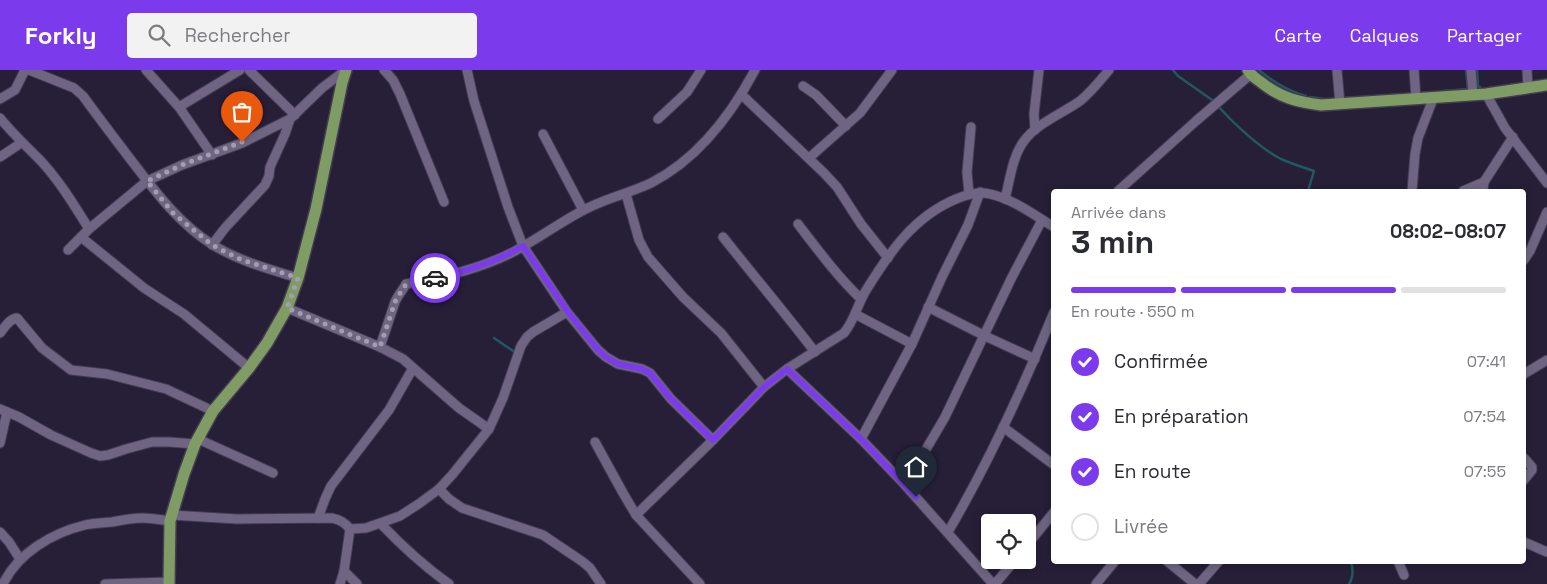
<!DOCTYPE html>
<html lang="fr">
<meta charset="utf-8">
<style>
body{margin:0;font-family:"Space Grotesk",sans-serif;background:#f2f2f3;color:#2b2b33;height:100vh;display:flex;flex-direction:column;font-size:19px;white-space:nowrap}
*{box-sizing:border-box;margin:0}
p{font-size:16px;color:#7c7c81}
.icon{flex:none;width:28px;height:28px;fill:none;stroke:currentColor;stroke-width:2;stroke-linecap:round;stroke-linejoin:round}
.map{position:relative;flex:1;overflow:hidden}
.sheet{position:absolute;left:1051px;top:119px;width:475px;height:375px;display:flex;flex-direction:column;background:#fff;border-radius:5px;box-shadow:0 2px 8px #0003}
.sheet>*{flex:none}
.buttons{position:absolute;left:981px;top:444px;display:grid;gap:10px}
.buttons a{display:grid;place-items:center;width:55px;height:55px;border-radius:5px;background:#fff;box-shadow:0 2px 8px #0003;font-size:25px}
.pin{position:absolute;display:grid;place-items:center;width:42px;height:42px;color:#fff;margin:-51px -21px;border-radius:50% 50% 50% 0;rotate:-45deg;box-shadow:0 0 5px #0007}
.pin .icon{rotate:45deg}
.courier{position:absolute;display:grid;place-items:center;width:50px;height:50px;margin:-25px;border:4px solid #7c3aed;border-radius:50%;background:#fff;color:#222;box-shadow:0 1px 6px #0007}
.headline em{font-style:normal;font-weight:800}
.headline div{display:flex;flex-direction:column-reverse}
.headline{display:flex;align-items:center;justify-content:space-between;height:85px;padding:0 20px}
h1{font-size:32px;font-weight:800;line-height:38px}
.bar{display:grid;grid-template-columns:repeat(4,1fr);gap:8px 5px;align-content:center;height:60px;padding:0 20px}
.bar i{height:6px;border-radius:4px;background:#e1e1e2}
.bar .selected{background:#7c3aed}
.bar p{grid-column:span 4}
ol{padding:0 20px;list-style:none}
li{display:flex;align-items:center;gap:15px;height:55px}
li p{margin-inline-start:auto}
li .icon{padding:5px;border-radius:50%;background:#7c3aed;color:#fff;stroke-width:4}
li:last-child{color:#7c7c81}
li i{width:28px;height:28px;border:2px solid #e1e1e2;border-radius:50%}
header{display:flex;align-items:center;gap:30px;box-sizing:border-box;height:70px;padding:0 25px;background:#7c3aed;color:#fff}
header strong{font-size:24px}
nav{display:flex;gap:28px;margin-inline-start:auto;font-size:18px}
.search{width:350px;height:45px;background:#f2f2f3;display:flex;align-items:center;gap:12px;box-sizing:border-box;padding:0 18px;border-radius:5px;color:#7c7c81;font-size:19px}
.map>svg:first-child{display:block}
</style>
<header>
<strong>Forkly</strong>
<div class="search"><svg class="icon" aria-label="search" viewBox="0 0 24 24"><circle cx="10" cy="10" r="6"/><path d="M15 15l6 6"/></svg>Rechercher</div>
<nav><a>Carte</a><a>Calques</a><a>Partager</a></nav>
</header>
<div class="map">
<svg width="1547" height="514" viewBox="0 0 1547 514">
<rect width="100%" height="100%" fill="#271e38"/>
<g fill="none" stroke-linecap="round" stroke-linejoin="round">
<g stroke="#215962" stroke-width="2.5">
<polyline points="1173,0 1178,6 1215,32"/>
<path d="M1259,0C1273,12 1288,21 1306,26"/>
<polyline points="1466,0 1468,19"/>
<polyline points="1477,0 1478,17 1480,17"/>
<polyline points="1443,21 1469,19"/>
<polyline points="1310,27 1324,29"/>
<path d="M1218,36C1233,53 1261,79 1281,89C1292,94 1302,97 1314,101L1308,121"/>
<polyline points="494,268 516,283"/>
<path d="M1349,514C1354,507 1353,499 1351,491"/>
</g>
<defs>
<g id="minor">
<path d="M29,0L74,18L83,26C99,48 115,69 131,90C155,121 179,154 213,175C239,191 269,199 298,208"/>
<polyline points="146,0 179,37 212,85"/>
<polyline points="249,0 295,45"/>
<polyline points="384,0 393,10 400,24 444,132"/>
<polyline points="467,0 474,31 508,137 523,176 567,242 598,280 606,287 618,294 642,299 650,303 671,329 713,370"/>
<polyline points="1337,0 1340,34"/>
<polyline points="1414,0 1416,29"/>
<polyline points="1471,0 1473,25"/>
<polyline points="1527,0 1528,18"/>
<polyline points="803,16 816,25 846,56"/>
<polyline points="1486,24 1505,58 1547,113"/>
<polyline points="742,25 824,103 837,117 861,154 888,188"/>
<polyline points="0,29 15,20 25,0"/>
<polyline points="179,37 240,0"/>
<path d="M0,48C12,63 26,76 40,90C59,110 74,135 89,159"/>
<polyline points="658,49 687,22 701,0"/>
<polyline points="1035,60 1034,44 1039,0"/>
<polyline points="543,64 583,140"/>
<polyline points="0,87 21,73"/>
<polyline points="809,88 860,43 892,0"/>
<polyline points="1118,121 1196,51 1251,4"/>
<polyline points="1412,121 1415,84 1418,68 1433,29"/>
<polyline points="1463,121 1484,112"/>
<polyline points="1483,121 1484,112 1513,67"/>
<polyline points="626,124 639,170 648,187 683,227 721,263 764,317"/>
<polyline points="969,124 967,102 971,57"/>
<path d="M1005,129C1010,110 1012,87 1024,71C1036,54 1063,43 1080,31C1091,22 1100,11 1109,0"/>
<path d="M798,154C818,180 837,206 861,229"/>
<polyline points="81,167 144,218 184,244 249,298"/>
<path d="M723,167C753,205 785,243 815,282"/>
<polyline points="212,175 225,158 265,115 269,106 270,97 285,64 290,49 322,18 346,0"/>
<polyline points="68,180 89,159 147,111 182,95 242,73 290,49"/>
<polyline points="1524,190 1530,181 1547,142"/>
<polyline points="928,237 985,266 1035,289"/>
<polyline points="287,238 380,277 403,289 459,338 489,359"/>
<polyline points="855,244 912,274"/>
<path d="M0,263C5,257 9,249 17,248L42,278L71,300L107,304L166,319L213,341"/>
<path d="M380,277L395,232C398,225 403,220 406,214C443,207 481,199 515,181C537,169 558,154 580,142C602,129 628,124 651,113C698,89 731,45 755,0"/>
<polyline points="787,299 861,369 905,415 993,514"/>
<polyline points="1524,304 1547,290"/>
<polyline points="0,339 19,347 51,365 91,383 100,386 108,385 126,379 152,372 169,372 195,374"/>
<polyline points="1003,357 1054,395"/>
<polyline points="198,369 273,403"/>
<polyline points="861,369 912,274 942,207 968,155 980,122"/>
<polyline points="595,372 623,423 636,445"/>
<polyline points="0,373 7,342"/>
<polyline points="1524,388 1532,397 1532,400 1524,410"/>
<polyline points="905,415 945,347 1012,207 1042,150"/>
<polyline points="439,419 449,429 462,438 543,465 583,492 590,498 601,514"/>
<path d="M171,445L237,449L332,448C341,450 345,453 350,459"/>
<polyline points="318,448 325,429 331,416 389,340 413,298"/>
<path d="M381,454C402,476 424,496 449,514"/>
<polyline points="350,459 366,458 400,446 420,433 439,419 452,405 489,359 503,328 521,276 527,267 533,262 567,242"/>
<polyline points="0,462 9,472 20,489"/>
<path d="M948,462C989,392 1023,318 1054,242"/>
<polyline points="1524,472 1547,482"/>
<polyline points="1028,474 1054,442"/>
<polyline points="1167,491 1195,514"/>
<polyline points="1398,491 1404,505"/>
<polyline points="344,501 357,514"/>
<path d="M3,514C18,483 52,463 85,455C94,453 103,453 112,452C122,450 133,448 143,448C152,448 161,450 170,451"/>
<polyline points="105,514 169,512"/>
<polyline points="340,514 344,501 350,459"/>
<path d="M700,514L636,445L713,370L764,317L787,299L844,263C854,251 857,236 865,222C889,183 913,147 956,129C967,124 978,121 990,124C1013,129 1034,145 1054,157"/>
<polyline points="995,514 1015,490"/>
<polyline points="1096,514 1115,491"/>
<polyline points="1199,514 1219,491"/>
</g>
<g id="major">
<path d="M1248,0C1251,6 1257,9 1262,13C1281,28 1298,32 1321,35L1486,24L1547,15"/>
<polyline points="169,514 170,451 184,404 195,374 213,341 249,298 267,273 287,238 298,208 316,139 342,13 346,0"/>
</g>
</defs>
<use href="#minor" stroke="#443c51" stroke-width="11"/>
<use href="#major" stroke="#443c51" stroke-width="14"/>
<use href="#minor" stroke="#6f6583" stroke-width="9"/>
<use href="#major" stroke="#7f9c65" stroke-width="11"/>
</g>
<g fill="none" stroke-linecap="round" stroke-linejoin="round">
<path stroke="#a49db2" stroke-width="5" stroke-dasharray="0 9" d="M242,72L182,95L147,111L173,143L212,175L242,190L298,208L287,238L380,277L395,232C398,225 403,220 406,214L435,208"/>
<path stroke="#7c3aed" stroke-width="6" d="M435,208C465,202 497,191 523,176L568,242L598,280L606,287L618,294L642,299L650,303L671,329L713,370L764,317L787,299L861,369L916,427"/>
</g>
</svg>
<div class="buttons">
<a><svg class="icon" aria-label="locate" viewBox="0 0 24 24"><circle cx="12" cy="12" r="6"/><path d="M12 2v4M12 18v4M2 12h4M18 12h4"/></svg></a>
</div>
<div class="pin" style="left:242px;top:72px;background:#ea580c"><svg class="icon" aria-label="bag" viewBox="0 0 24 24"><path d="M5 8h14l-1 12H6zM9 8a3 3 0 0 1 6 0"/></svg></div>
<div class="pin" style="left:916px;top:427px;background:#1f2937"><svg class="icon" aria-label="home" viewBox="0 0 24 24"><path d="M3 11l9-7 9 7M6 9v11h12V9"/></svg></div>
<div class="courier" style="left:435px;top:208px"><svg class="icon" aria-label="car" viewBox="0 0 24 24"><path d="M5 17H2v-5l4-1 3-4h7l3 4 3 1v5h-3M9 17h6M6 11h13"/><circle cx="7" cy="17" r="2"/><circle cx="17" cy="17" r="2"/></svg></div>
<section class="sheet">
<div class="headline"><div><h1>3 min</h1><p>Arrivée dans</p></div><em>08:02–08:07</em></div>
<div class="bar"><i class="selected"></i><i class="selected"></i><i class="selected"></i><i></i><p>En route · 550 m</p></div>
<ol>
<li><svg class="icon" aria-label="check" viewBox="0 0 24 24"><path d="M5 12l5 5 9-10"/></svg>Confirmée<p>07:41</p></li>
<li><svg class="icon" aria-label="check" viewBox="0 0 24 24"><path d="M5 12l5 5 9-10"/></svg>En préparation<p>07:54</p></li>
<li><svg class="icon" aria-label="check" viewBox="0 0 24 24"><path d="M5 12l5 5 9-10"/></svg>En route<p>07:55</p></li>
<li><i></i>Livrée</li>
</ol>
</section>
</div>
